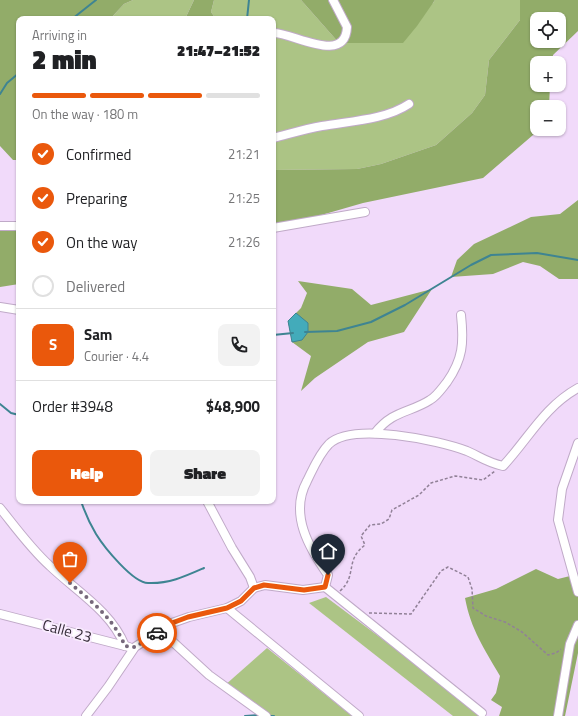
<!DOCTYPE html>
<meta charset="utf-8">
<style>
body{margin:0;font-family:"Titillium Web",sans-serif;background:#f2f2f2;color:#202124;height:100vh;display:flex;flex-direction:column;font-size:15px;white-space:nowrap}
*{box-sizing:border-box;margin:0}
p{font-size:13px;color:#757577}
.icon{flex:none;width:22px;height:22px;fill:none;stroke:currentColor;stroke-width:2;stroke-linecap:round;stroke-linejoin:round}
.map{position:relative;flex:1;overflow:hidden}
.side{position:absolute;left:16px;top:16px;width:260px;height:488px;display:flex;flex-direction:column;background:#fff;border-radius:8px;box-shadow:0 1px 3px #0004}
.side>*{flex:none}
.tools{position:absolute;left:530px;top:12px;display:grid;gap:8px}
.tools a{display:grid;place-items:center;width:36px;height:36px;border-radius:8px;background:#fff;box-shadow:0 1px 3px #0004;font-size:20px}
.pin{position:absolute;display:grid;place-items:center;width:34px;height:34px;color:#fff;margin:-41px -17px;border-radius:50% 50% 50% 0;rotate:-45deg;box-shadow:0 0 4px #0007}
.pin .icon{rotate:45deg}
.courier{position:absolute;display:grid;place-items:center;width:40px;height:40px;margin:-20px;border:3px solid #ea580c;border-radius:50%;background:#fff;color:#222;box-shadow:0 1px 5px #0007}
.summary em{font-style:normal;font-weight:800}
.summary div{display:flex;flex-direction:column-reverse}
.summary{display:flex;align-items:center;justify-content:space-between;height:68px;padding:0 16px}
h1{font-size:26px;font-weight:800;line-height:30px}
.bar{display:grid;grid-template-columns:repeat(4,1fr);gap:6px 4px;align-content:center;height:48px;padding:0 16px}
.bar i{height:5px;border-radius:3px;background:#e0e0e0}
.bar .on{background:#ea580c}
.bar p{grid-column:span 4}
.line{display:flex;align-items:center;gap:10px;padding:0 16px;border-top:1px solid #e0e0e0}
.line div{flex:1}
.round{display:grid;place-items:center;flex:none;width:42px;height:42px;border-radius:8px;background:#f2f2f2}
ol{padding:0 16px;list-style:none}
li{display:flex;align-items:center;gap:12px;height:44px}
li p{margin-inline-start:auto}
li .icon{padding:4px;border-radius:50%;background:#ea580c;color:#fff;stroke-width:4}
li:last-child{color:#757577}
li i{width:22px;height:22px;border:2px solid #e0e0e0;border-radius:50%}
.button{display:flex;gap:8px;margin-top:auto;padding:8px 16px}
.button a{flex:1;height:46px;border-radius:8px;background:#ea580c;color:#fff;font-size:16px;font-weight:800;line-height:46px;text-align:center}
.button a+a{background:#f2f2f2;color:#202124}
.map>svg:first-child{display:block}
</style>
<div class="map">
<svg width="578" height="716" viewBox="0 0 578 716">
<rect width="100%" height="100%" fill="#f1dafa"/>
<g fill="#acc485">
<polygon points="133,0 194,0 185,19 110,19 124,4"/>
<polygon points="214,0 301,0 339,43 433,3 435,0 520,0 520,20 489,60 485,95 472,113 436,145 381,164 357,169 273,170 273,19 216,19 211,12"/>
<polygon points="326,597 484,715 483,716 453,716 309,603"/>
<polygon points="267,648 352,716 266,716 224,686"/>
</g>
<g fill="#92ac69" fill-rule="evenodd">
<polygon points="0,0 133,0 124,4 110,19 19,19 19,160 13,160 0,146"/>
<polygon points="194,0 214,0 211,12 216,19 185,19"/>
<polygon points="301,0 435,0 417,26 403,43 339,43"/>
<path d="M520,0H578V31L553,55L552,63H537V85H550L549,107H537V129H540L483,178L363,203L273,229V170L357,169L381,164L436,145L472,113L485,95L489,60L520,20ZM537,19H559V41H537Z"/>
<polygon points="578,200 578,279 559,279 540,266 523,262 493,274 451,277 457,260 474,244 531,217 560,214"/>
<polygon points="0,226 19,226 19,284 0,287"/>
<polygon points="298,281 352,289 371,305 432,289 404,332 368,342 315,378 301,391 311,356 292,342 288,321 301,308 307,293"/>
<path d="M536,569L558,579L574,575L578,583V653L565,716H499L502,707L491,700L496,693L500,676C484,648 471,630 465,598L496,589Z"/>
</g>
<polygon fill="#43abba" stroke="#3e8492" points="296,313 308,323 308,332 302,340 292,342 288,321"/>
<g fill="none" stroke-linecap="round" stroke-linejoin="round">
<g stroke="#3e8492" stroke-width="2">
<polyline points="72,19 96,0"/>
<polyline points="247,19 249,0"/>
<polyline points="0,94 7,83 19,73"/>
<polyline points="305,332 337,331 371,322 405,305 471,265 491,255 537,253 578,260"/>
<polyline points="273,335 293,333"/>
<polyline points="0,404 11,413 19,415"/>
<path d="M81,501C85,513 90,524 96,534C104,547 133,583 148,583C169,584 186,576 204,568"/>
<polyline points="245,716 259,715"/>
<polyline points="267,716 274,716"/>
</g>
<defs>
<g id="minor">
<path d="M273,33C292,32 345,66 347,27L333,0"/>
<path d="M273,138C289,134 305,129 322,126C350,121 385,120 409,104"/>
<polyline points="0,226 19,226"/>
<polyline points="273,228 365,212"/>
<polyline points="0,307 19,310"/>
<path d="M375,433C393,410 410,413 430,400C437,396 442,388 447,382C463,359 464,343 461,315"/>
<polyline points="578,443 562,489 558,520 578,592"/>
<polyline points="207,501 232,548 250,577 254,588"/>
<path d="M0,508C16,528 31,549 50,566C76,591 111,611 125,646"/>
<polyline points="325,587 482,713"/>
<polyline points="227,608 359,716"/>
<polyline points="0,614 129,647"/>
<polyline points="161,631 209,675 266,716"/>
<path d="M86,716L108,687L135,647L172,623L189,617L227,608L241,601L254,588L265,585L303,590L325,587L328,575C309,548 289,514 307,481C313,469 319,454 329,444C352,422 438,440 467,451C481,457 486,462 503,466C529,438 544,407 578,388"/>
<polyline points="558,716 570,644 578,625"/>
</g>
</defs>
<use href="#minor" stroke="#c0aac8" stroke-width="10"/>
<g stroke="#918197" stroke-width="1.5" stroke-dasharray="3 2" stroke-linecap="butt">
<path d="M340,591C358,575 344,561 365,545L361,536L370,525L381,524L389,519L392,510L419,495L431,483L455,476L483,480L495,471"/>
<polyline points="369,613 411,614 441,571 448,567 468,577 472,589 473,608 486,616 505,622 522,632 548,655 556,653 561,649"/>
</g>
<use href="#minor" stroke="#fff" stroke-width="8"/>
</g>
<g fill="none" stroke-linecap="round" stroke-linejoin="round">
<path stroke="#76687b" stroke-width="4" stroke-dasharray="0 7.2" d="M70,583C91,601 114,619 125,646L135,647L157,633"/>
<polyline stroke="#ea580c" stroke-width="5" points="157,633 172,623 188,617 227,608 241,601 254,588 264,585 304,590 325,587 328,575"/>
</g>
<g text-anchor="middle" stroke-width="3.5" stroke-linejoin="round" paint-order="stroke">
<g font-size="15" fill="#332a36" stroke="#f9ebfe">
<text transform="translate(67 631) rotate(15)" y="5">Calle 23</text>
</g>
</g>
</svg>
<div class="tools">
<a><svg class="icon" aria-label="locate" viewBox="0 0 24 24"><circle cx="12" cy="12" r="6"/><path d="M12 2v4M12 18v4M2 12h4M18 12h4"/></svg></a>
<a>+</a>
<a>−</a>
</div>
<div class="pin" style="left:70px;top:583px;background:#ea580c"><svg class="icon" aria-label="bag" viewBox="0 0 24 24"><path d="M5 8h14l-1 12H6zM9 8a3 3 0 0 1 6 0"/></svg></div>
<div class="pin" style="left:328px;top:575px;background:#1f2937"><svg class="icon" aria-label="home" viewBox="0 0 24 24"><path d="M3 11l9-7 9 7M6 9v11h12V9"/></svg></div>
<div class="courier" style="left:157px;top:633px"><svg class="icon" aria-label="car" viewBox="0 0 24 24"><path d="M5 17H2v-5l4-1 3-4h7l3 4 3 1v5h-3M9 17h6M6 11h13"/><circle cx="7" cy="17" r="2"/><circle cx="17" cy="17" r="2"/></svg></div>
<section class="side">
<div class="summary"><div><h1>2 min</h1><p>Arriving in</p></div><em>21:47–21:52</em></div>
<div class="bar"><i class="on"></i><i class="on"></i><i class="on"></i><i></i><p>On the way · 180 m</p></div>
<ol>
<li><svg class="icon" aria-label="check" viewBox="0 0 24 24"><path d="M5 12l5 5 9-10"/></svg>Confirmed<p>21:21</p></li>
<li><svg class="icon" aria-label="check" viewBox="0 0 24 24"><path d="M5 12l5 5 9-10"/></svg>Preparing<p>21:25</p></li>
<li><svg class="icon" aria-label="check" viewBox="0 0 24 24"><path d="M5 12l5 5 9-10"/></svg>On the way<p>21:26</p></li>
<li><i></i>Delivered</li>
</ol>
<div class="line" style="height:72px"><b class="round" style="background:#ea580c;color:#fff">S</b><div><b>Sam</b><p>Courier · 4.4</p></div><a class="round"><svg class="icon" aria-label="phone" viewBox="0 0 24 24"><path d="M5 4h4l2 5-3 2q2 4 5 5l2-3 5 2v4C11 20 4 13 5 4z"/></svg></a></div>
<div class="line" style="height:52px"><div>Order #3948</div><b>$48,900</b></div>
<div class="button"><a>Help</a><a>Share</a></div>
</section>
</div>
